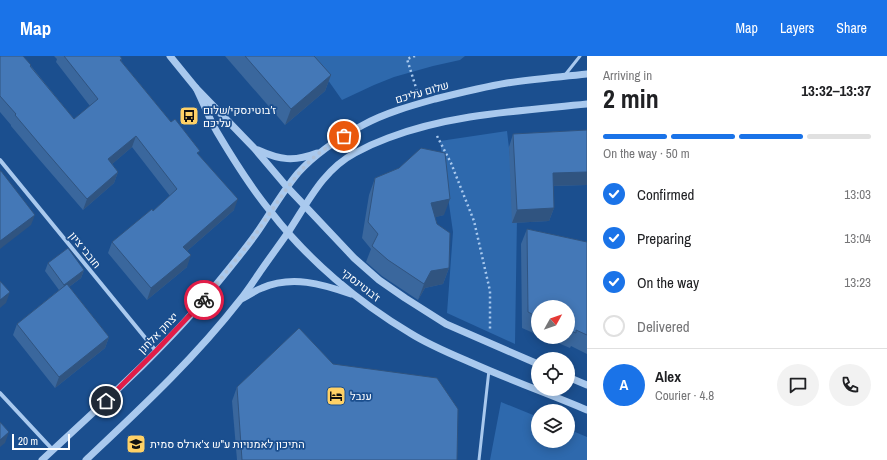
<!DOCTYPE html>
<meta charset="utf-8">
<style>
body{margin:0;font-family:"Archivo Narrow",Heebo,sans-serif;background:#f2f2f2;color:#202124;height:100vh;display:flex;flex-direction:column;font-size:15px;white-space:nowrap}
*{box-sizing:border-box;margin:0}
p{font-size:13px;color:#757577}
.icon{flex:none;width:22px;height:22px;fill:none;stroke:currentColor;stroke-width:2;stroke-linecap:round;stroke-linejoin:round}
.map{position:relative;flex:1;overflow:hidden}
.drawer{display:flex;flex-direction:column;background:#fff;width:300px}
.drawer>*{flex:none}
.needle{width:26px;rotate:50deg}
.controls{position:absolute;left:531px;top:244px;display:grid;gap:8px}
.controls a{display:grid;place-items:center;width:44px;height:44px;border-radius:50%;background:#fff;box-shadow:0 2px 10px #0003;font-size:20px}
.scale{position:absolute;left:12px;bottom:10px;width:58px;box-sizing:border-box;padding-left:4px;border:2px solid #fff;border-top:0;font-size:11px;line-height:14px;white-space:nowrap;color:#fff;-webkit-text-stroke:3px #1b4f8f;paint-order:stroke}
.pin{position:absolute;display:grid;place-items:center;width:34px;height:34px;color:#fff;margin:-17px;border:2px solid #fff;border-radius:50%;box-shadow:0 1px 4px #0007}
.courier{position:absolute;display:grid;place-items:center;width:40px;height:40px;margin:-20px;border:3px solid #e11d48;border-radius:50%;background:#fff;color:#222;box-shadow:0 1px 5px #0007}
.overview em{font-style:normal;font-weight:700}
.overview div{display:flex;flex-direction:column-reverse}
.overview{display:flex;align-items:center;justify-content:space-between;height:68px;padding:0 16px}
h1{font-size:26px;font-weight:700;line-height:30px}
.bar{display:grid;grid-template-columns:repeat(4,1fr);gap:6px 4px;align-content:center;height:48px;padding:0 16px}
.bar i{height:5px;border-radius:3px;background:#e0e0e0}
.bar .on{background:#1a73e8}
.bar p{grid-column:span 4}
.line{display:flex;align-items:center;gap:10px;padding:0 16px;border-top:1px solid #e0e0e0}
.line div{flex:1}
.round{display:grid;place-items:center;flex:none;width:42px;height:42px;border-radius:21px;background:#f2f2f2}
ol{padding:0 16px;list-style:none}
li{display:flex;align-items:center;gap:12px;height:44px}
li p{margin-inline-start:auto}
li .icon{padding:4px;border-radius:50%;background:#1a73e8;color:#fff;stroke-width:4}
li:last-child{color:#757577}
li i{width:22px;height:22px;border:2px solid #e0e0e0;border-radius:50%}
header{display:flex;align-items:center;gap:24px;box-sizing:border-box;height:56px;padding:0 20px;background:#1a73e8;color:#fff}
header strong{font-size:19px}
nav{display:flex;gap:22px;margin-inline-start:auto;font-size:14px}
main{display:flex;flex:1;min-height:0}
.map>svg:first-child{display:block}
</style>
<header>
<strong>Map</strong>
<nav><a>Map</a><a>Layers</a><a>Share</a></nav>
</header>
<main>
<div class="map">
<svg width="587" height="404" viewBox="0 0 587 404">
<rect width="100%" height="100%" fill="#1b4f8f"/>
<g fill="#2e69ad">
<polygon points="311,0 465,0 460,4 433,10 394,21 374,29 342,44"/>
<polygon points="507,75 517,161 515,288 447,257 453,176 440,85"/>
<polygon points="501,346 538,361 538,385 568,385 568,373 587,381 587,404 490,404"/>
</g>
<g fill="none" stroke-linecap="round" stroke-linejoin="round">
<g stroke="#a9c9ee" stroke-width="2.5" stroke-dasharray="2 3" stroke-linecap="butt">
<polyline points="415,0 407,3 417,35"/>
<polyline points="437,80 451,107 474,165 490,235 490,273"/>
</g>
<g stroke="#a9c9ee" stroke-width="3">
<polyline points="565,19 580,0"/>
<polyline points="479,404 489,314"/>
</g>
<g stroke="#a9c9ee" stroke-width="4">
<polyline points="0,104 156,295"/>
<polyline points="0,337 53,394"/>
</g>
<g stroke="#a9c9ee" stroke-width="7">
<polyline points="170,0 196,32 254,92 287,131 305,150 354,202 379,224 405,242 446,268 538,308"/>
<path d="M196,32C203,46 209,62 217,76C233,103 251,132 271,156C308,204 358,246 410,277C429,289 451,298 472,307C510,324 549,338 587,354"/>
<path d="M258,94C280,104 294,106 317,97"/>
<path d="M243,242C249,239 256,234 262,232C292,219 322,228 351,238"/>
<polyline points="568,321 587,329"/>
<path d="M42,404C76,373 109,342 142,310C160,292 178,274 195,254C216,229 237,204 256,178C270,158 282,136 298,117C316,97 339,82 363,69C385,57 410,50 435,43C459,37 483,31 507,27C533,23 560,21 587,18"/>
<path d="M86,404C140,353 194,303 240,244C248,234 255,223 262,213C271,200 280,188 289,175C308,146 323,114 355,97C366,91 377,86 388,82C451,58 520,55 587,48"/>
</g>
</g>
<g fill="#3a679d">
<polygon points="0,0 31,10 74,63 90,50 56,6 57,3 54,0 120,0 122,3 121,5 171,66 198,98 234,154 187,195 187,211 147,244 108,197 112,186 153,155 170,140 132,91 112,108 118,116 114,127 83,154 38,102 11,70 11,69 0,56"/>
<polygon points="225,0 314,0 331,19 325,35 285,69"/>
<polygon points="587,74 587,129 553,130 554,152 549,165 512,167 509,91 513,78"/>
<polygon points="375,122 444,159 435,161 449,212 443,228 425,232 418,244 382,220 366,206 371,193 362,182 369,139"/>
<polygon points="527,173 587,186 587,298 571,290 570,292 544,281 568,281 568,251 538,251 538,279 522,272 521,188"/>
<polygon points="48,207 84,214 81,222 69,231 109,281 105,292 55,332 13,279 17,268 59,234 45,215"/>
<polygon points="333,308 457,404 237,404 232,345 237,331"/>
</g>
<g fill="#305480">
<polygon points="331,19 325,35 285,69 291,53"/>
<polygon points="136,80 132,91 104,115 108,103"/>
<polygon points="118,116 114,127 83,154 87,143"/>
<polygon points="587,116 587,129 548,130 553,117"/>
<polygon points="238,143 234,154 179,202 183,191"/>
<polygon points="450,143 444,159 425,164 431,147"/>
<polygon points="554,152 549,165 512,167 517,154"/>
<polygon points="35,159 31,169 0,193 0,185"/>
<polygon points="191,199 187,211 147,244 151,232"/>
<polygon points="449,212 443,228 425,232 418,244 424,228 431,215"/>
<polygon points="84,214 81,222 61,237 64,229"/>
<polygon points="10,236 6,247 0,252 0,244"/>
<polygon points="109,281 105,292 55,332 59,321"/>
<polygon points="9,376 5,387 0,391 0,384"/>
</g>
<g fill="#4478b7" stroke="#305480">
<polygon points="0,0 23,0 31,9 30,10 74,63 98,43 64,0 120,0 122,3 120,4 171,66 175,63 200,95 197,97 238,143 183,191 191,199 151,232 112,186 152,153 153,155 177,133 136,80 108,103 118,116 87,143 42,91 15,59 16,58 0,40"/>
<polygon points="245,0 314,0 331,19 291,53"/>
<polygon points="587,74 587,116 553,117 554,152 517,154 513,78"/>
<polygon points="421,92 445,97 450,143 431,147 437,168 450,177 449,212 431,215 424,228 388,204 372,190 378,178 368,166 375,122 399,112"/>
<polygon points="0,115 1,115 35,159 0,185"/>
<polygon points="527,173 587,186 587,279 576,274 576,277 568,274 568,251 538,251 538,261 528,256"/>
<polygon points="68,192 84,214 64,229 48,207"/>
<polygon points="0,225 10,236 0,244"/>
<polygon points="67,228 109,281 59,321 17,268"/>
<polygon points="299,272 333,308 437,322 458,353 457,404 242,404 237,331"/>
<polygon points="0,366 9,376 0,384"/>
</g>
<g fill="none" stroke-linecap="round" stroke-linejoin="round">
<path stroke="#afc1d8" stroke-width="4" stroke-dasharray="0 7.2" d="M204,244C221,222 239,201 255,179C273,154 288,127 310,105C320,95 333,88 344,80"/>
<polyline stroke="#e11d48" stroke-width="5" points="106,345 156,295 204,244"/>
</g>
<defs>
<symbol id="bus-square" viewBox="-11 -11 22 22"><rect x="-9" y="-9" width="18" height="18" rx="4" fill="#ffd166" stroke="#1b4f8f"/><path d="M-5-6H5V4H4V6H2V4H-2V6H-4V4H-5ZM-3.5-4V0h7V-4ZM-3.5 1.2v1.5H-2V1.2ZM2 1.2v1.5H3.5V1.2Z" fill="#111"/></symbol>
<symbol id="hotel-square" viewBox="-11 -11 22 22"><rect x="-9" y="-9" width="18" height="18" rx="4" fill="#ffd166" stroke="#1b4f8f"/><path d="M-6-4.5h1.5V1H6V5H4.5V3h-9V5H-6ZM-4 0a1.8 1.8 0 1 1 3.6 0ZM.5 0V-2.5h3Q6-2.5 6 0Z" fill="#111"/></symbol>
<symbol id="school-square" viewBox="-11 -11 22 22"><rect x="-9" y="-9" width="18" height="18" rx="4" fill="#ffd166" stroke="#1b4f8f"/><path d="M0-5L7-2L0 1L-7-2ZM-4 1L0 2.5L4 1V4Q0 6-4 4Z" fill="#111"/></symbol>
</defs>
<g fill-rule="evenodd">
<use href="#bus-square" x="178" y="49" width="22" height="22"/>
<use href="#hotel-square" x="325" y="329" width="22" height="22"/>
<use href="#school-square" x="125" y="377" width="22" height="22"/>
</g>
<g text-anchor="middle" stroke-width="3.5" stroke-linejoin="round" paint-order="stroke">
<g font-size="11" fill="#fff" stroke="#1b4f8f">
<text transform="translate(422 36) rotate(-16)" y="4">שלום עליכם</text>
<text transform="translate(85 194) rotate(51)" y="4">חובבי ציון</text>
<text transform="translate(361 229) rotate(38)" y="4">ז'בוטינסקי</text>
<text transform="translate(158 277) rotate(-46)" y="4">יצחק אלחנן</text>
</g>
<g font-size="11" fill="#fff" stroke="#1b4f8f" text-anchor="start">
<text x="203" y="58">ז׳בוטינסקי/שלום<tspan x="203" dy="13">עליכם</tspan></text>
<text x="350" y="344">ענבל</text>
<text x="150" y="392">התיכון לאמנויות ע"ש צ'ארלס סמית</text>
</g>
</g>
</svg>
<div class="controls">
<a><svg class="needle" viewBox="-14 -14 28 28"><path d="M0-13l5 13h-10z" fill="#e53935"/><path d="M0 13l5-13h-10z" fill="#757577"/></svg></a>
<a><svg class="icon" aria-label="locate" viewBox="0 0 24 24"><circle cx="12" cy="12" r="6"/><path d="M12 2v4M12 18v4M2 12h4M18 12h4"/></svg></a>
<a><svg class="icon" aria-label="layers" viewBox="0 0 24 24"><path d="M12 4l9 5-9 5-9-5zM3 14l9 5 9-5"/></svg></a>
</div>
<div class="scale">20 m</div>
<div class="pin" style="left:344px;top:80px;background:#ea580c"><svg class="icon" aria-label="bag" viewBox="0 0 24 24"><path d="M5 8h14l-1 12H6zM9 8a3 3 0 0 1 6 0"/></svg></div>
<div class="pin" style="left:106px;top:345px;background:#1f2937"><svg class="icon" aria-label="home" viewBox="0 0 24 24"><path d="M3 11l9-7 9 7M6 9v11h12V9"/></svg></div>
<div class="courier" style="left:204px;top:244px"><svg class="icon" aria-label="bike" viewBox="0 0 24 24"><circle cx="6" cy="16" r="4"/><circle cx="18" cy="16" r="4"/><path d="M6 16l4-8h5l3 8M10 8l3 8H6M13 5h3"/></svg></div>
</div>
<section class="drawer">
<div class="overview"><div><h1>2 min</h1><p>Arriving in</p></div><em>13:32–13:37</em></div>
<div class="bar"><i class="on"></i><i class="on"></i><i class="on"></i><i></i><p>On the way · 50 m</p></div>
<ol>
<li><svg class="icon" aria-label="check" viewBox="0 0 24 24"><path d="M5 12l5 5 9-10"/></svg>Confirmed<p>13:03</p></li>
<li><svg class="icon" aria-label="check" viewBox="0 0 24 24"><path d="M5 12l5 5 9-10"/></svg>Preparing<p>13:04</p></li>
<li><svg class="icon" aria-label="check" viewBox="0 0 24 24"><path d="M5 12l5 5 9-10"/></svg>On the way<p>13:23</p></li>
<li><i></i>Delivered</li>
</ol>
<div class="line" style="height:72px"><b class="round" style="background:#1a73e8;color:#fff">A</b><div><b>Alex</b><p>Courier · 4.8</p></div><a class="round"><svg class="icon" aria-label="chat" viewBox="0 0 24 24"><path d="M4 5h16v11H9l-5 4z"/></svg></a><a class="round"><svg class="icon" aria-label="phone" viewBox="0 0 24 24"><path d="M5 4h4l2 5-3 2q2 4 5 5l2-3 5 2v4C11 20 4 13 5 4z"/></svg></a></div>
</section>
</main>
